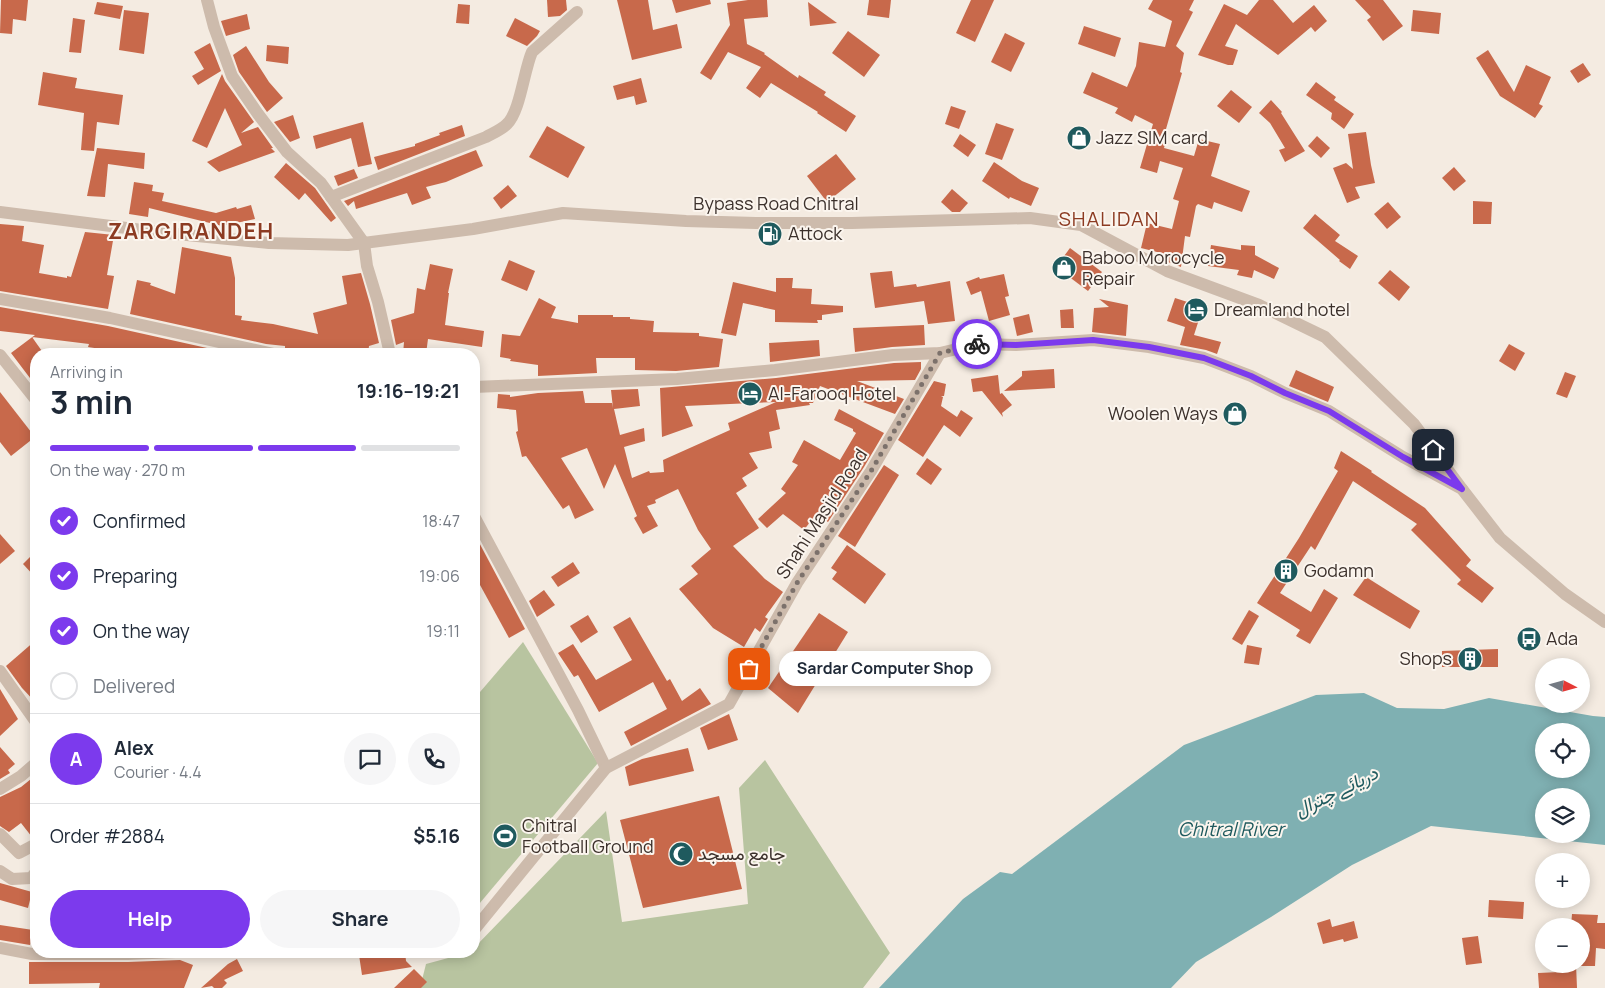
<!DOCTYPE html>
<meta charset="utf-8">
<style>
body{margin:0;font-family:Manrope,Vazirmatn,sans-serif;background:#f6f6f7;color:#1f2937;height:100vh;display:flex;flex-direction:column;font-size:19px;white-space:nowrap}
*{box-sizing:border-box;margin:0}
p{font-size:16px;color:#747a83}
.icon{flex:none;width:28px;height:28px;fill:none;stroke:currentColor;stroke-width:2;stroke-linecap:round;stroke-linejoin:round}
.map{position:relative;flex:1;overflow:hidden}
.drawer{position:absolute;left:30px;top:348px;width:450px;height:610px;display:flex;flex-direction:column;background:#fff;border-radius:20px;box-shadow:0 2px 12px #0003}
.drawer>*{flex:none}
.needle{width:32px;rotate:96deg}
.tools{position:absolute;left:1535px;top:658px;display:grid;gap:10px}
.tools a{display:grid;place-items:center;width:55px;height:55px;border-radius:50%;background:#fff;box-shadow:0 2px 12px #0003;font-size:25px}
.pin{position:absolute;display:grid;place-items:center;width:42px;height:42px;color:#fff;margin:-21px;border-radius:10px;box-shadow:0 2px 8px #0006}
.courier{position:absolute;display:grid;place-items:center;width:50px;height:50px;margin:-25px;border:4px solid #7c3aed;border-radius:50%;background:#fff;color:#222;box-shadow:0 1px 6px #0007}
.bubble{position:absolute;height:35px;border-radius:18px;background:#fff;box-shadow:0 2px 12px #0003;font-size:16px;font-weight:700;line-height:35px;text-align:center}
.summary em{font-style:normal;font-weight:700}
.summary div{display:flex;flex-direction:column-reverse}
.summary{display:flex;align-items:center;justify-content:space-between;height:85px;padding:0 20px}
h1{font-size:32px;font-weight:700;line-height:38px}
.bar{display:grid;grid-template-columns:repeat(4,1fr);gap:8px 5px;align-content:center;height:60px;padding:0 20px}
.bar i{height:6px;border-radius:4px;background:#e0e1e3}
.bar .current{background:#7c3aed}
.bar p{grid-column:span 4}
.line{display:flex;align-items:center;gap:12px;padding:0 20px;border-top:1px solid #e0e1e3}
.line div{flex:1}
.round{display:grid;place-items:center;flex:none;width:52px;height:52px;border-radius:26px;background:#f6f6f7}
ol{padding:0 20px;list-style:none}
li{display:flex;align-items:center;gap:15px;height:55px}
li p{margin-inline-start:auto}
li .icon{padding:5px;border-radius:50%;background:#7c3aed;color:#fff;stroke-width:4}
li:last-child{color:#747a83}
li i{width:28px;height:28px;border:2px solid #e0e1e3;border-radius:50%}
.cta{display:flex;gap:10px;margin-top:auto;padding:10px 20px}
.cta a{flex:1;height:58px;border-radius:30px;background:#7c3aed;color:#fff;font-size:20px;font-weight:700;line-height:58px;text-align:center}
.cta a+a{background:#f6f6f7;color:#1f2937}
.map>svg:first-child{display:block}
</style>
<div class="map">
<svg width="1605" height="988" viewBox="0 0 1605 988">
<rect width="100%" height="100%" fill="#f4ebe1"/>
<g fill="#b8c4a0">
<polygon points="523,642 598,763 474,910 474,699"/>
<polygon points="765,760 890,953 863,988 420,988 426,964 474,951 474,948 606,811 622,922 748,904 739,788"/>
</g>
<path fill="#7fb0b2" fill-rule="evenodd" d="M1364,693L1397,708L1444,709L1489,698L1593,716L1605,717V845L1431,826L1352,865L1271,917L1196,962L1171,988H879L963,899L1000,872L1012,874L1184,745L1316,695ZM1544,731H1581V769H1544ZM1544,796H1581V834H1544Z"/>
<g fill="#c8694b">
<polygon points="1,0 28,0 26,21 13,19 12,34 0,33"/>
<polygon points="547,0 566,0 567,10 560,16 548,17"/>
<polygon points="617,0 648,0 653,30 677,24 682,48 632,60"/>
<polygon points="672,0 710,0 711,4 676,13"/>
<polygon points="748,0 767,0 768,17 744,19 747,44 765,53 764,54 798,78 799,75 826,92 824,95 856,116 846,132 817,113 818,112 771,83 760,98 746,88 761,67 728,52 711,80 700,73 730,25 727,3"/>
<polygon points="869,0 891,0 889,18 867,15"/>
<polygon points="971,0 994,0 975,42 956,33"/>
<polygon points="1153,0 1194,0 1189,10 1193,12 1176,46 1184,53 1180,72 1182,73 1164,136 1167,137 1164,148 1194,156 1199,139 1220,144 1211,176 1250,191 1242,212 1214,202 1212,209 1198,204 1196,206 1190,237 1185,236 1181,267 1168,262 1169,255 1141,248 1147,223 1172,229 1179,201 1173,199 1183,168 1160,161 1157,173 1140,168 1153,124 1135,115 1132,122 1115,113 1118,108 1083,93 1092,72 1127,87 1136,66 1139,42 1165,47 1172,21 1148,9"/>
<polygon points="1259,0 1273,0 1293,23 1314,5 1327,21 1315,32 1311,27 1278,55 1236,24 1225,46 1238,50 1233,65 1228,65 1198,55 1224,4 1247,15"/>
<polygon points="1355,0 1383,0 1403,26 1383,41 1367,20 1371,17"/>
<polygon points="97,2 123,6 120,19 94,14"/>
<polygon points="808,2 837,23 810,26"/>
<polygon points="458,4 470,5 469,24 456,23"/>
<polygon points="124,10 149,13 144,54 119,50"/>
<polygon points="1413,10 1441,13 1439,34 1411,31"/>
<polygon points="247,14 250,29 226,36 221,21"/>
<polygon points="73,18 85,20 81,53 69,52"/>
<polygon points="515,18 540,31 537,36 527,46 506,36"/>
<polygon points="1084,26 1121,38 1115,57 1078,44"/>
<polygon points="848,31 880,55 864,77 832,53"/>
<polygon points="1005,33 1025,43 1011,72 991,62"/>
<polygon points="210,43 221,71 198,85 192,76 204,69 194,52"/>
<polygon points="267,45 289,47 288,64 266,61"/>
<polygon points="246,46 269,82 283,98 267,112 239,72 233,55"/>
<polygon points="1488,50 1514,92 1526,65 1551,77 1539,104 1543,106 1535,118 1500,96 1476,58"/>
<polygon points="1583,63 1591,75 1578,83 1570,71"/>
<polygon points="43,72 77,78 75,88 123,95 119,125 97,122 94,151 81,150 84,113 38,105"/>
<polygon points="222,74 225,81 254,122 241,133 258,127 273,148 271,148 275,152 219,172 207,162 242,145 225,108 207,148 192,141"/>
<polygon points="641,78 647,102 636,105 634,96 617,100 613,86"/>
<polygon points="1316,82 1336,97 1334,100 1354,114 1344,129 1331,119 1332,113 1306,95"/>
<polygon points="1231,90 1252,107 1239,123 1217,106"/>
<polygon points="1271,100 1282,112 1281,113 1305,151 1285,162 1279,150 1285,148 1270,123 1259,113"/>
<polygon points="951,106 966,111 959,129 945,124"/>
<polygon points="293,115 300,138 290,142 274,122"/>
<polygon points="363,122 372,164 358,167 351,138 316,149 313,136"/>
<polygon points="996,123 1014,129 1002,160 985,154"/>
<polygon points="462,125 465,136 378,170 374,157 415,146 415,144 440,135 439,133"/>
<polygon points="547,126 585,147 568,178 529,157"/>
<polygon points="1366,132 1371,165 1375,183 1355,187 1360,198 1347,203 1333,168 1346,163 1353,169 1348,134"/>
<polygon points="960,134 976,145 968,157 953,146"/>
<polygon points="1317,136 1330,148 1321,158 1308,146"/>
<polygon points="97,148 145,153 144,169 108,164 105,197 87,196"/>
<polygon points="476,150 483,166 446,182 426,187 431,198 412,205 407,193 356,209 354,201 348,206 344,201"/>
<polygon points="836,154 856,179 827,202 807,176"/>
<polygon points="994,162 1022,181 1039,188 1031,206 1010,197 1009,199 982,181"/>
<polygon points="286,163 315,188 336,218 331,222 305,193 299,200 274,177"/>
<polygon points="1454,167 1466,181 1454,191 1442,178"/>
<polygon points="354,169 358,178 338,186 334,176"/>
<polygon points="134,182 153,185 152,191 164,193 162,201 216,213 236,207 237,209 251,205 255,219 222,226 149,208 148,217 129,214"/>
<polygon points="508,185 517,196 501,209 493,198"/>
<polygon points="952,189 968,203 960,212 952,212 941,202"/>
<polygon points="1473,201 1492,202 1491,224 1473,224"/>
<polygon points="1388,202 1401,217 1387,229 1374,214"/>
<polygon points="1315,214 1340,235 1335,241 1358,256 1350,269 1339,261 1340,260 1303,228"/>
<polygon points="0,224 24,226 22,241 44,245 39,273 67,278 67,276 71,277 85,232 114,235 107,275 114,276 108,309 0,291"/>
<polygon points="1211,245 1241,250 1241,245 1255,246 1255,255 1279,268 1274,279 1254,270 1252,278 1237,275 1239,270 1208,266"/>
<polygon points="182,247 231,257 235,278 235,315 242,316 241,320 273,324 318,334 313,313 347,304 342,276 361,273 370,304 379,343 369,346 368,354 327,354 301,351 285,348 285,346 266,344 130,314 137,280 151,283 150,285 175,294"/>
<polygon points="1070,248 1102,272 1088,291 1056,267"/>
<polygon points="509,260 535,271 527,291 501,280"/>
<polygon points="430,264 453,269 448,293 449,293 445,325 484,331 482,347 428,339 426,354 403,354 404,342 396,345 391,320 414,313 417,288 425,290"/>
<polygon points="1390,270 1410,287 1399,301 1378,283"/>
<polygon points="892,271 894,287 916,284 917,287 950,281 955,321 928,324 924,301 875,308 870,273"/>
<polygon points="1004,274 1009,296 1005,297 1010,315 989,321 981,291 971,295 966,282 979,277 980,279"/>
<polygon points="776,278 793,278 792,288 812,289 811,304 843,306 843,312 822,315 822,320 817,320 818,323 775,322 775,310 743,303 736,336 721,333 733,282 776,292"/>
<polygon points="539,298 556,307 551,318 578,323 578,315 613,315 613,317 630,317 630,319 654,321 653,332 699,333 699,336 723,339 719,367 676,371 635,370 635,358 596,358 597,373 538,376 538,365 510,361 511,359 500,357 502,334 520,336"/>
<polygon points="1175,298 1203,307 1194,335 1221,342 1217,354 1206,350 1180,345 1185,327 1167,321"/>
<polygon points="1099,299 1128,305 1126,336 1092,332 1094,308 1109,307"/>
<polygon points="0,307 108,326 225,352 225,354 133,354 88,347 89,344 32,337 44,354 36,354 36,386 11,353 35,335 0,331"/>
<polygon points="1073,309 1074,328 1061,328 1060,310"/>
<polygon points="1029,314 1033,332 1017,336 1013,318"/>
<polygon points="924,325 925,345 892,347 855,352 853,328"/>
<polygon points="819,340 820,356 770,362 769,343"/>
<polygon points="1509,344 1525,353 1515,371 1499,361"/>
<polygon points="921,362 921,369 915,380 857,381 904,399 895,414 820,386 813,403 809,403 810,405 776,410 780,429 769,432 772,448 749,453 758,468 742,478 747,486 736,493 759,528 733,546 765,579 783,592 765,617 768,619 760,632 755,628 744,647 713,628 679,589 698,574 691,566 711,549 698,530 678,489 655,500 656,503 647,506 658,526 643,534 634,518 637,516 615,464 604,489 587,448 561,458 594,510 575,519 569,505 563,509 526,456 522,457 516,432 518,431 516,410 497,408 498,394 510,395 510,397 538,393 583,391 585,403 612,403 613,408 611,390 638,389 640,406 614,409 620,435 644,428 645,441 624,447 632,478 649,471 650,473 664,472 663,460 730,430 728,423 776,402 685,406 693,426 662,437 660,388 776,378 894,363"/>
<polygon points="1054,369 1055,388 1004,391 1022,376 1022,371"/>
<polygon points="1296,370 1334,387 1328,402 1289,386"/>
<polygon points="1565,372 1576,376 1567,398 1556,394"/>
<polygon points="998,375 1000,394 1002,393 1012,405 1002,413 1003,417 982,391 973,392 971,379"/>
<polygon points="934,381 946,384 944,396 941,396 943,397 941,406 957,417 961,410 973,418 960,437 944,425 923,457 898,440"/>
<polygon points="0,392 35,437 11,456 0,442"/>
<polygon points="839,409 884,433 864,467 828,522 816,514 804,530 783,514 767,528 758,519 786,493 781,489 798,465 792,462 804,440 840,460 856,433 853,431 853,429 834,420"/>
<polygon points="1341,451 1372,471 1371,472 1425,508 1471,560 1466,566 1494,588 1482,603 1457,584 1461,580 1411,530 1417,524 1353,481 1315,550 1311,546 1280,593 1311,612 1324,589 1338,598 1310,644 1296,636 1300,630 1257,603 1299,538 1338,471 1334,468"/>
<polygon points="927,458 942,469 931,485 916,474"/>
<polygon points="884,465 899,475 855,547 838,536"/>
<polygon points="474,533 525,629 509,638 474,574"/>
<polygon points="0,534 15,551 0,564"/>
<polygon points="847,545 886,574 865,604 832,579 837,572 831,568"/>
<polygon points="36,551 36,578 23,564"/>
<polygon points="573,562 580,573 558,587 551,577"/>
<polygon points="1366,577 1420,611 1410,629 1353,595"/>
<polygon points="544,590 555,605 537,617 529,601"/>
<polygon points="1249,610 1259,616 1242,645 1232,639"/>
<polygon points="819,613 848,632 798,713 768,688"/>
<polygon points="588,615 598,632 581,643 570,626"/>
<polygon points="630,617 667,681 670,679 682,701 700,688 711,704 631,746 624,732 667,709 653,682 599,712 578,675 574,677 558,653 573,644 596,680 632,660 613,627"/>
<polygon points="36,640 36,703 22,688 6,666"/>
<polygon points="1247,645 1262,648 1259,665 1244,663"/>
<polygon points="1498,649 1498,667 1442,667 1442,651"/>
<polygon points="0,689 18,719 0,736"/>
<polygon points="729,714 738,740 708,750 700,728"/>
<polygon points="0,747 15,764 8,770 10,773 0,779"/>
<polygon points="688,748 694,771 629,786 625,767 642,759"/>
<polygon points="36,775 36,836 32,837 21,823 9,832 0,826 0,797 21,787"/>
<polygon points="719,796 742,889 643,908 620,820"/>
<polygon points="0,883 32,892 28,908 0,900"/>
<polygon points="1489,900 1524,902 1523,919 1488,917"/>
<polygon points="1572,914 1598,915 1597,923 1605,923 1605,949 1596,948 1595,966 1581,966 1581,926 1571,926"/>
<polygon points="1330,919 1332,927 1354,921 1358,938 1344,942 1343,939 1323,944 1317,923"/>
<polygon points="0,925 33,930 30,945 0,940"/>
<polygon points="1478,936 1482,963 1466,965 1462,938"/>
<polygon points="387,951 405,951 406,961 412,967 362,975 359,955"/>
<polygon points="237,959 243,971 224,980 227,983 222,988 214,988 212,986 201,988 228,964"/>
<polygon points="180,960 193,965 184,988 99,988 100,983 29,984 29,962 128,962"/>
<polygon points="1561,964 1576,964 1577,988 1539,988 1538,973 1560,972"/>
<polygon points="414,969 427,982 421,988 394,988"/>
</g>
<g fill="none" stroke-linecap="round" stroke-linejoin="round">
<g stroke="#cdbbac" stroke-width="12">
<polyline points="207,0 214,27 232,76 258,114 287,152 321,183 364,243 367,266 378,302 390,354"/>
<path d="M331,197L486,137C493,133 501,130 507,124C520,112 524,70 532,52L577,12"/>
<polyline points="0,212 166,233 269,243 348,245 473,229 563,213 686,221 756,223 852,223 1030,218 1081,225 1167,271 1259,305 1325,337 1414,424 1462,489"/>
<polyline points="0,299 110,318 274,354"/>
<polyline points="0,355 36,400"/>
<polyline points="474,387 677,379 775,370 893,355 940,353 978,344 1016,345 1093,340 1149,347 1204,358 1251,376 1285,393 1329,411 1403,457 1462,489 1500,538 1565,594 1605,622"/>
<polyline points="474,516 578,710 606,768"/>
<polyline points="0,671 36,722"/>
<polyline points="0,789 21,776 36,763"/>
<polyline points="0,834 19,853 36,844"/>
<polyline points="0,871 12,879 31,878 36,872"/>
<polyline points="474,930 606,768 729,704 797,583 871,471 940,353"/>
<polyline points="0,948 32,954 128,954 199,951"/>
</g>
</g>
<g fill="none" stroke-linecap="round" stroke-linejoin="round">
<polyline stroke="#7c716b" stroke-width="5" stroke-dasharray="0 9" points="749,669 797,583 871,471 940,353 977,344"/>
<polyline stroke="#7c3aed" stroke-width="6" points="977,344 1016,345 1093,340 1149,347 1204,358 1251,376 1285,393 1329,411 1403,457 1462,489 1433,450"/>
</g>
<defs>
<symbol id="shop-disc" viewBox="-11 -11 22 22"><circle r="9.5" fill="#1f5a5e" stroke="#fbf5ee"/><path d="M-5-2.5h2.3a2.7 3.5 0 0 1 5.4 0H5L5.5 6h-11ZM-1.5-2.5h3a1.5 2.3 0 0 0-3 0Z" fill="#fff"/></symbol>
<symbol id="fuel-disc" viewBox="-11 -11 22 22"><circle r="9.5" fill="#1f5a5e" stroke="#fbf5ee"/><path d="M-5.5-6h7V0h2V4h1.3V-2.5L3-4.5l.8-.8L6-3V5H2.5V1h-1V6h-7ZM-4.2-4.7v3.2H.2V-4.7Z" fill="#fff"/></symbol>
<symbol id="hotel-disc" viewBox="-11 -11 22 22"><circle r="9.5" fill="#1f5a5e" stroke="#fbf5ee"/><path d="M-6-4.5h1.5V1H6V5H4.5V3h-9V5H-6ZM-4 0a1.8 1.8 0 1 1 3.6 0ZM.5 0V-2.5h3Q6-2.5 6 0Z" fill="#fff"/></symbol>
<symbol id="building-disc" viewBox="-11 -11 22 22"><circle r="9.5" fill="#1f5a5e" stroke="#fbf5ee"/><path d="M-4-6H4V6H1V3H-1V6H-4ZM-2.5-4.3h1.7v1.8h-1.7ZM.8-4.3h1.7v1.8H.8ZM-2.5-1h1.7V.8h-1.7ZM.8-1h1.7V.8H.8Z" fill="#fff"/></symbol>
<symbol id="bus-disc" viewBox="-11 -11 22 22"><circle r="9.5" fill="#1f5a5e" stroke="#fbf5ee"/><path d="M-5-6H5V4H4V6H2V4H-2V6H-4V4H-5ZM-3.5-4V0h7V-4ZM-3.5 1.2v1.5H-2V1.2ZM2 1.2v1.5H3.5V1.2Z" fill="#fff"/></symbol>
<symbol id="stadium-disc" viewBox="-11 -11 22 22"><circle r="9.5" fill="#1f5a5e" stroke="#fbf5ee"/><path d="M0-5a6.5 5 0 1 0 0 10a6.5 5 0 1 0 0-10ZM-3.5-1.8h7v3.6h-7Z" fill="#fff"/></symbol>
<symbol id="mosque-disc" viewBox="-11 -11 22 22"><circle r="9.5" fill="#1f5a5e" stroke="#fbf5ee"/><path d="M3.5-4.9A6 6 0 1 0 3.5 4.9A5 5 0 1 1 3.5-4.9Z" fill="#fff"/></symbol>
</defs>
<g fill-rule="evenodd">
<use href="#shop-disc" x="1065" y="124" width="28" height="28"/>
<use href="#fuel-disc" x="756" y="220" width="28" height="28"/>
<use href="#shop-disc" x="1050" y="254" width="28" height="28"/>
<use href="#hotel-disc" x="1182" y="296" width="28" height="28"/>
<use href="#hotel-disc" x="736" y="380" width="28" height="28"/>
<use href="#shop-disc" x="1221" y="400" width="28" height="28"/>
<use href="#building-disc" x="1272" y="557" width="28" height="28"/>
<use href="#bus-disc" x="1515" y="625" width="28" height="28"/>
<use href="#building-disc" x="1456" y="645" width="28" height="28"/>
<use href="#stadium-disc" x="491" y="822" width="28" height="28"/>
<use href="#mosque-disc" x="667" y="840" width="28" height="28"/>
</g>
<g text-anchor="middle" stroke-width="4" stroke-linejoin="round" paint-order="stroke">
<g font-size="18" fill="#3b302b" stroke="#fbf5ee" text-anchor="start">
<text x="1096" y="144">Jazz SIM card</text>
<text x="788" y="240">Attock</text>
<text x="1082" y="264">Baboo Morocycle<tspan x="1082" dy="21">Repair</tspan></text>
<text x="1214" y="316">Dreamland hotel</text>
<text x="768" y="400">Al-Farooq Hotel</text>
<text x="1218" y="420" text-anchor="end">Woolen Ways</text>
<text x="1304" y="577">Godamn</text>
<text x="1546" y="645">Ada</text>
<text x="1452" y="665" text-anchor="end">Shops</text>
<text x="522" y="832">Chitral<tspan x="522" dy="21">Football Ground</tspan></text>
<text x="698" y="860">جامع مسجد</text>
</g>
<g font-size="18" fill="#3b302b" stroke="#fbf5ee">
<text x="776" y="210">Bypass Road Chitral</text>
<text transform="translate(822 514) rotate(-57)" y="6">Shahi Masjid Road</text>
</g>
<g font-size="19" font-style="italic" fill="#1f5a5e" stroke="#fbf5ee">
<text transform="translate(1336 791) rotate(-26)" y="7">دریائے چترال</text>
<text x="1231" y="836">Chitral River</text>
</g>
<g font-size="20" letter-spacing="1" fill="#8c3b22" stroke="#fbf5ee">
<text x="1109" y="226">SHALIDAN</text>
</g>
<g font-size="22" font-weight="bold" letter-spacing="1" fill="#8c3b22" stroke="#fbf5ee">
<text x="191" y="239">ZARGIRANDEH</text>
</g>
</g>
</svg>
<div class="tools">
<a><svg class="needle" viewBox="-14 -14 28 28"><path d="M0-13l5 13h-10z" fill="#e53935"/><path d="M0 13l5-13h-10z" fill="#747a83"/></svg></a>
<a><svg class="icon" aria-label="locate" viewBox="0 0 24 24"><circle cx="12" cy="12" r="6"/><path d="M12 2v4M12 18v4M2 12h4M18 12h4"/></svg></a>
<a><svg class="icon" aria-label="layers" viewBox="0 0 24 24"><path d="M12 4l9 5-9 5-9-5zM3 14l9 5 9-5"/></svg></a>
<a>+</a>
<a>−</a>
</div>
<div class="pin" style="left:749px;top:669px;background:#ea580c"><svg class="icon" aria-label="bag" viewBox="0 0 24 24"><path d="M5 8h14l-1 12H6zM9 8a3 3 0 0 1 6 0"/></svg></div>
<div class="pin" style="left:1433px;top:450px;background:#1f2937"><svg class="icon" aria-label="home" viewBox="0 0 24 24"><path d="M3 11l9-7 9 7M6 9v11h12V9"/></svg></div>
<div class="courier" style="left:977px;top:344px"><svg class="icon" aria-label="bike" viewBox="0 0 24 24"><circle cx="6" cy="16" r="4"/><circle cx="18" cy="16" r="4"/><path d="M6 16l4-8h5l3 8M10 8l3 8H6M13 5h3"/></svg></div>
<div class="bubble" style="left:779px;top:651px;width:212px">Sardar Computer Shop</div>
<section class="drawer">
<div class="summary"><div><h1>3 min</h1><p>Arriving in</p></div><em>19:16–19:21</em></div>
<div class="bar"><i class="current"></i><i class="current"></i><i class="current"></i><i></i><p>On the way · 270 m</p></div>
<ol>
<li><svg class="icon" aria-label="check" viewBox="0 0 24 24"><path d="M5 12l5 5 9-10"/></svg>Confirmed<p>18:47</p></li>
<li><svg class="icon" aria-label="check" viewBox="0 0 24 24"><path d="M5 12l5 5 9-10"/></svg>Preparing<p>19:06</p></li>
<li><svg class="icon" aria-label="check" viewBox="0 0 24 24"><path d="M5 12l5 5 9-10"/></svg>On the way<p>19:11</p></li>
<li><i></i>Delivered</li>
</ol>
<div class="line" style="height:90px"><b class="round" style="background:#7c3aed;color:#fff">A</b><div><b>Alex</b><p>Courier · 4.4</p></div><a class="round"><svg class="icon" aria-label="chat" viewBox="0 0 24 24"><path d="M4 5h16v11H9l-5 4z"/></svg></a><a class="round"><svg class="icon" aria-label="phone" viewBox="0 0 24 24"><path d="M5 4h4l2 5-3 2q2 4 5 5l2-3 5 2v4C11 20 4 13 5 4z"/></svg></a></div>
<div class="line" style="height:65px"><div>Order #2884</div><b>$5.16</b></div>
<div class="cta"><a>Help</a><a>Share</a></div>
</section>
</div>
